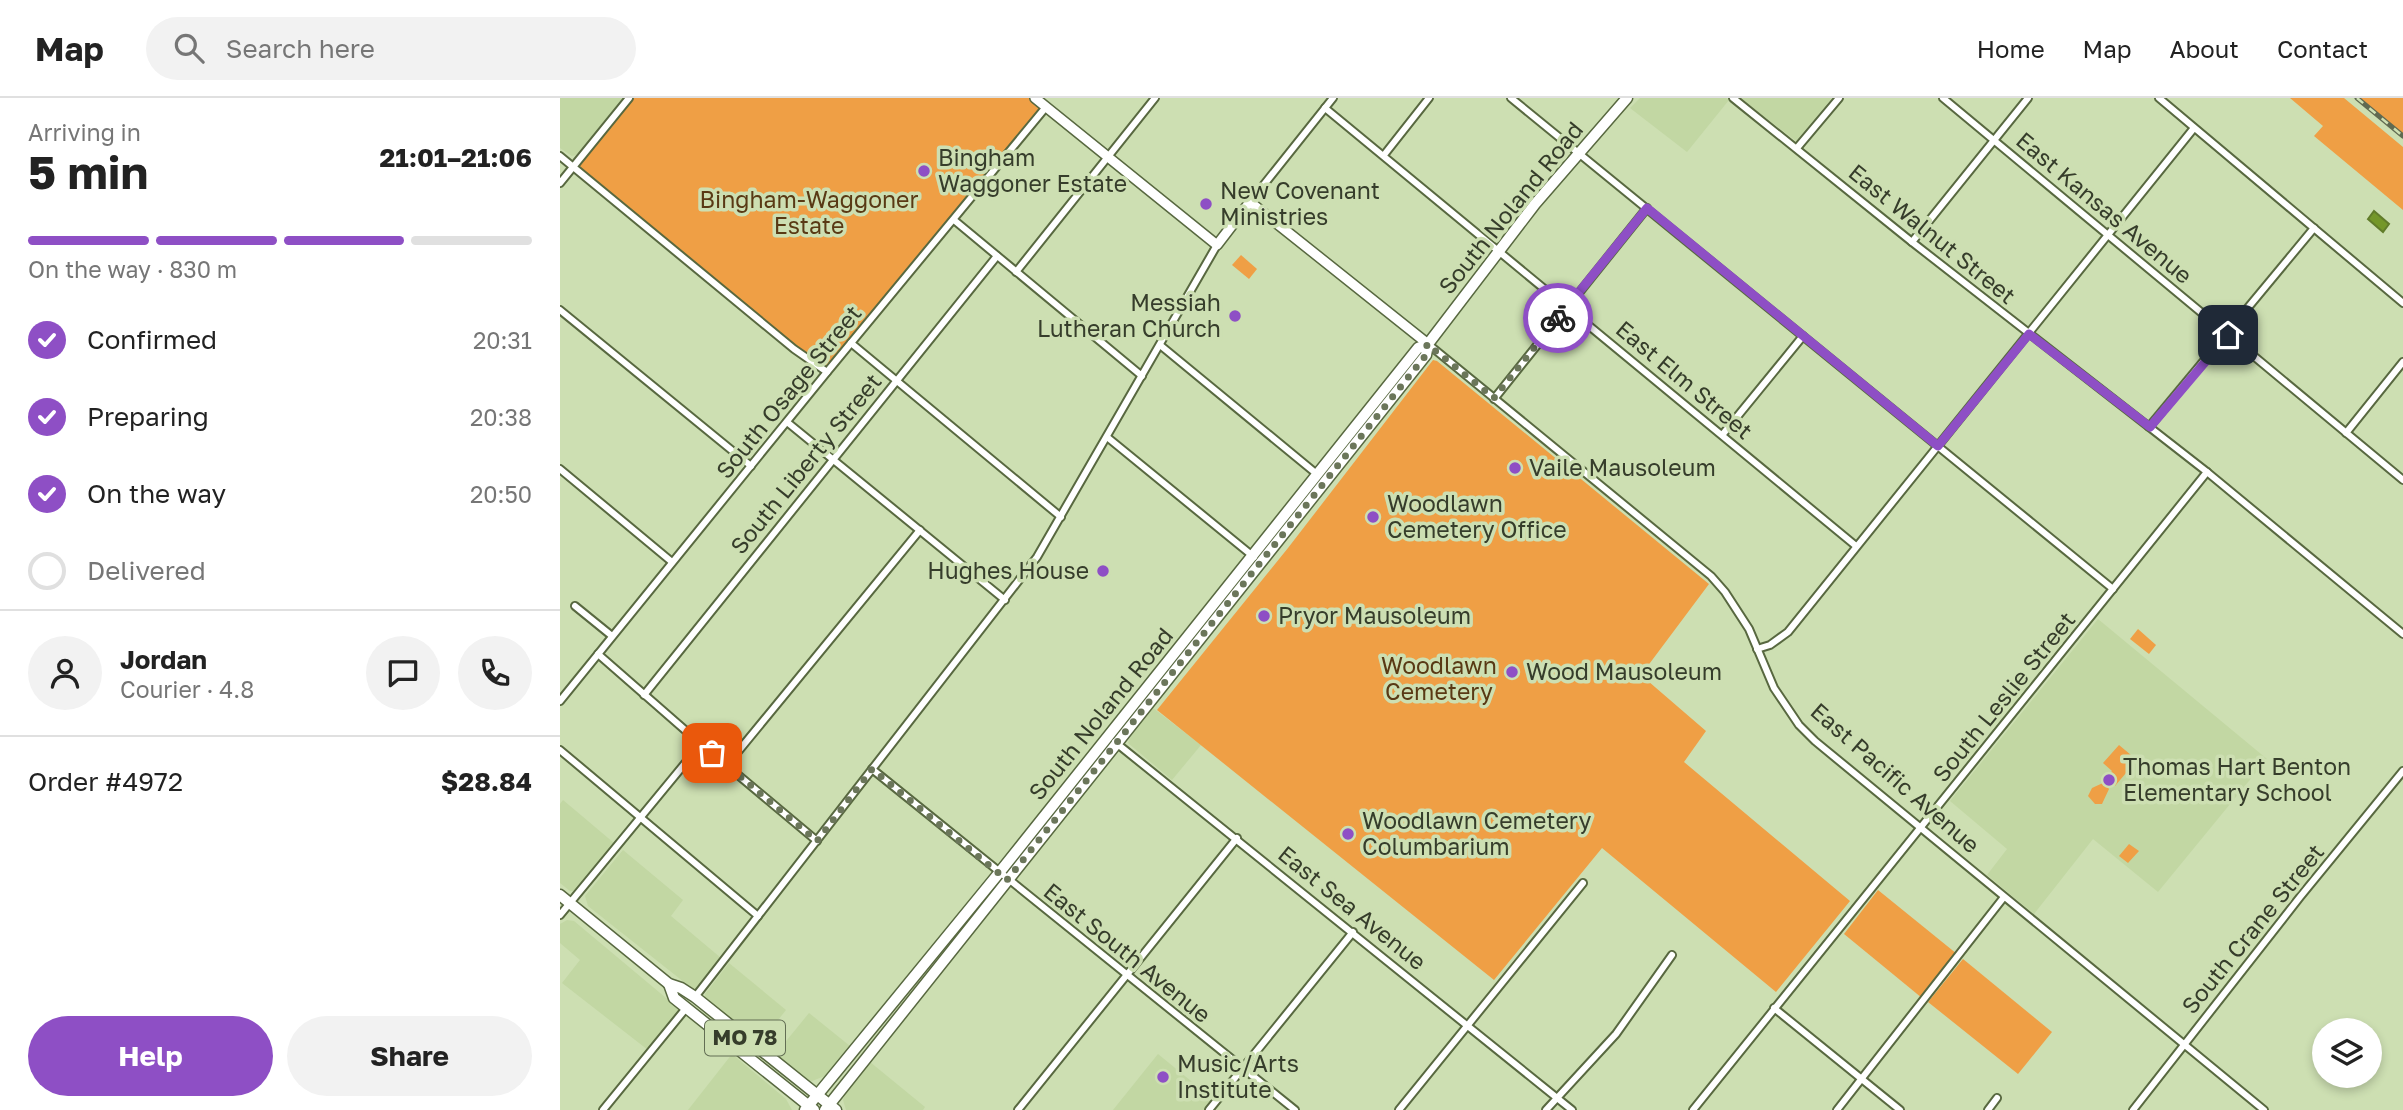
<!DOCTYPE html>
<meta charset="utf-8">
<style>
body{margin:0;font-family:"Golos Text",sans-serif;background:#f2f2f2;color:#222;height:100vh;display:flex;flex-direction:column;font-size:26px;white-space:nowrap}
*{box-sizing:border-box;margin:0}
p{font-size:23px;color:#767676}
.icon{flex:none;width:38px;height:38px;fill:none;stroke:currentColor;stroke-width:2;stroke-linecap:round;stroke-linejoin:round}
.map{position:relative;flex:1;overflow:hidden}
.drawer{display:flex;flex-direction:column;background:#fff;width:560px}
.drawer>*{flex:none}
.tools{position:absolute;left:1752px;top:920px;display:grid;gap:14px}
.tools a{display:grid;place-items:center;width:70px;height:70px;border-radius:50%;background:#fff;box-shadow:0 4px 10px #0003;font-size:35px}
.pin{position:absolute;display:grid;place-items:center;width:60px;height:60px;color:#fff;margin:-30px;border-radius:14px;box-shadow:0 4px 10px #0006}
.courier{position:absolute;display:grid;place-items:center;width:70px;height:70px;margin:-35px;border:5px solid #8e4fc5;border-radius:50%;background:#fff;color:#222;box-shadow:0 2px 9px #0007}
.summary em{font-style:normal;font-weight:700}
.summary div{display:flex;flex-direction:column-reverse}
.summary{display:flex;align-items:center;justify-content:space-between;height:119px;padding:0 28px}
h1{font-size:46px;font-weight:700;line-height:52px}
.bar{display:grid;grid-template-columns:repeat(4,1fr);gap:10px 7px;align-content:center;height:84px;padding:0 28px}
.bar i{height:9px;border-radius:5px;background:#e0e0e0}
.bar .on{background:#8e4fc5}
.bar p{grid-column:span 4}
.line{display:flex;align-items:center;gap:18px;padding:0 28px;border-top:2px solid #e0e0e0}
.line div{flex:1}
.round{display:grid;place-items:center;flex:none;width:74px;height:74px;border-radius:37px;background:#f2f2f2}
ol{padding:0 28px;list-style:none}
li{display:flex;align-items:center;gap:21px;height:77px}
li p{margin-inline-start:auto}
li .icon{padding:7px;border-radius:50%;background:#8e4fc5;color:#fff;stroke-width:4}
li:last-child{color:#767676}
li i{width:38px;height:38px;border:4px solid #e0e0e0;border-radius:50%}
.primary-button{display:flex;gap:14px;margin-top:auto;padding:14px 28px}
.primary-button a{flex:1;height:80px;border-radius:42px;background:#8e4fc5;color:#fff;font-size:28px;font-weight:700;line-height:80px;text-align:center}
.primary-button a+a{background:#f2f2f2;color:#222}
header{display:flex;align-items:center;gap:42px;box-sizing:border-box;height:98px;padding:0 35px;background:#fff;border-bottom:2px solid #e0e0e0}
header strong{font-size:33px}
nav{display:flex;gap:38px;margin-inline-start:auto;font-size:24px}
.search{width:490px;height:63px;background:#f2f2f2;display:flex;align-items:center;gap:18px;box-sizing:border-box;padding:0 24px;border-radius:38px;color:#767676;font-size:26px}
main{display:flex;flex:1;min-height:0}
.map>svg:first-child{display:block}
</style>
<header>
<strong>Map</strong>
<div class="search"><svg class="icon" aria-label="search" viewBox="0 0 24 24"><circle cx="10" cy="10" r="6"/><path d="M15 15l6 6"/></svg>Search here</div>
<nav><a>Home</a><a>Map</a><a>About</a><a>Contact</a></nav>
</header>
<main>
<section class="drawer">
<div class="summary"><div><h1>5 min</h1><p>Arriving in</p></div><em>21:01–21:06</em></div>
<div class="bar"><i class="on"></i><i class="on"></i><i class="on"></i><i></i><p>On the way · 830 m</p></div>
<ol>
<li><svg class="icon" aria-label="check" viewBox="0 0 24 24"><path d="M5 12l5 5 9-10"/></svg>Confirmed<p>20:31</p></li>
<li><svg class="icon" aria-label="check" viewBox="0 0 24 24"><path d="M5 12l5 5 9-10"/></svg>Preparing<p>20:38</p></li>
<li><svg class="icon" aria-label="check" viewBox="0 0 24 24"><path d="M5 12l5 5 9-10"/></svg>On the way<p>20:50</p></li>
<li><i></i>Delivered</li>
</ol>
<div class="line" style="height:126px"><a class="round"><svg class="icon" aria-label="person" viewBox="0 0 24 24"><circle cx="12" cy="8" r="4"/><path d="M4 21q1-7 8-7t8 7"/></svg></a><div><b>Jordan</b><p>Courier · 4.8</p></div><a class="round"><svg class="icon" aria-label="chat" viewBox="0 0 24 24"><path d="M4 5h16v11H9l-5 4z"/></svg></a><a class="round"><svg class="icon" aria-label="phone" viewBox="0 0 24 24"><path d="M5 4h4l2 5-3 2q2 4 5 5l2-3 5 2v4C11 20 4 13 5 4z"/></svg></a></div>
<div class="line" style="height:91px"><div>Order #4972</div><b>$28.84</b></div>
<div class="primary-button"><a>Help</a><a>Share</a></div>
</section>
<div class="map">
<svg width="1843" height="1012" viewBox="0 0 1843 1012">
<rect width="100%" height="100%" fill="#cddfb2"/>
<g fill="#c2d7a3">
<polygon points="0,0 63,0 16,57 12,58 0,50"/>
<polygon points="1080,0 1166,0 1169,2 1127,54 1070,10"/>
<polygon points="1180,0 1272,0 1236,43"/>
<polygon points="1538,521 1707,661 1598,794 1533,741 1474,816 1427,777 1447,751 1390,703"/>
<polygon points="593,610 641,647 612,682 568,645 570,639"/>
<polygon points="3,702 54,745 15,793 10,793 0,785 0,706"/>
<polygon points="63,752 123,802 111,818 161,860 138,890 134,892 28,808 25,798"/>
<polygon points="7,822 14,823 118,910 119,913 88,952 2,885 20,862 0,845 0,826"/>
<polygon points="169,865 226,912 199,946 145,901 145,896"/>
<polygon points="249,915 290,948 265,978 252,983 245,982 214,958"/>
<polygon points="172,956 226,1001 232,1012 128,1012"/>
<polygon points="598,956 653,1001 644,1012 553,1012"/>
<polygon points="310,964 365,1009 363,1012 286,1012 283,1002 286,994"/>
</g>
<g fill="#ef9f45">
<polygon points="69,0 475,0 486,9 267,274 234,251 13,69"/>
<polygon points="1730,0 1784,0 1843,49 1843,112 1754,38 1763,28"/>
<polygon points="1799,0 1843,0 1843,37"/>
<polygon points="681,157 697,171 689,181 672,167"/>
<polygon points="873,262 877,263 1149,486 1081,577 1146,633 1124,664 1290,803 1216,894 1042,750 934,882 597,612 728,450"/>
<polygon points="1578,531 1596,547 1589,556 1570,541"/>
<polygon points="1559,647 1577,662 1555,688 1546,681 1552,673 1543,665"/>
<polygon points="1545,684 1549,691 1542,706 1535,706 1528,698 1532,690"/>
<polygon points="1569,746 1579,753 1568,765 1559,758"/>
<polygon points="1318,792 1397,856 1362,900 1284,836"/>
<polygon points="1403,861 1492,934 1458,976 1368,904"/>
</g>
<polygon fill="#749729" stroke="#617c2a" stroke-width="2" points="1814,113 1829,126 1823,134 1808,121"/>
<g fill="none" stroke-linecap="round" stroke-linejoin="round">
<defs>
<g id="street">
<polyline points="951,0 1553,491"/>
<polyline points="1173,0 1352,144 1647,374 1843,536"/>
<polyline points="1383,0 1843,382"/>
<polyline points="1599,0 1843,205"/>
<polyline points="765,10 1296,448"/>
<polyline points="1237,50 1279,0"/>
<polyline points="824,57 869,0"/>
<polyline points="0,58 234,251 267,274"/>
<polyline points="0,85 69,0"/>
<polyline points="690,104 773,0"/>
<polyline points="394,122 582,278"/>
<polyline points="1352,144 1468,0"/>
<polyline points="456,174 595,0"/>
<polyline points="0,212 191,368"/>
<polyline points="291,245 501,419"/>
<polyline points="868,246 1151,478 1165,494 1189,531 1214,590 1239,627 1255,643 1704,1012"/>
<polyline points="600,247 758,377"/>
<polyline points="934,301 1087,110"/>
<polyline points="227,324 445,502"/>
<polyline points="1589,329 1754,130"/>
<polyline points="1786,335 1843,264"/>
<polyline points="1163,336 1243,238"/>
<polyline points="547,339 694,459"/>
<polyline points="0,371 112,464"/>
<polyline points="15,508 52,538"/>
<polyline points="1197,551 1210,547 1228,534 1634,30"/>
<polyline points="38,556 141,646 257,743"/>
<polyline points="84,597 437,158"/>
<polyline points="0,603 267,274 486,9"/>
<polyline points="555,644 1012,1012"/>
<polyline points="0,652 198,818"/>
<polyline points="167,667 360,432"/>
<polyline points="312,671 735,1012"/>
<polyline points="0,817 141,646"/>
<polyline points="135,899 477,459 657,147"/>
<polyline points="1214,910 1340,1012"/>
<polyline points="43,1012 127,909"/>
<polyline points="458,1012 677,740"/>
<polyline points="649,1012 793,834"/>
<polyline points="839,1012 1023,785"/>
<polyline points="986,1012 1056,936 1112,857"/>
<polyline points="1133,1012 1647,374"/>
<polyline points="1277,1012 1444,799"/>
<polyline points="1428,1012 1437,1000"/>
<polyline points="1573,1012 1740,799 1843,673"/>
</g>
<polyline id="secondary" points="475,0 657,147 690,104 868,246"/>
<g id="primary">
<polyline points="0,797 109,886 121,890 135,899 276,1012"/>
<polyline points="109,886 114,900 254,1012"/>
<polyline points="245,1012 439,775 858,250 868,246"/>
<polyline points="265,1012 866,257 868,246 975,106 1067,0"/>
</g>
</defs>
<use href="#street" stroke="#586840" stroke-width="10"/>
<use href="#secondary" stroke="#586840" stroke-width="12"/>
<use href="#primary" stroke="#586840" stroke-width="13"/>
<use href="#street" stroke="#fff" stroke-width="6"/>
<use href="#secondary" stroke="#fff" stroke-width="9"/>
<use href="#primary" stroke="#fff" stroke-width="10"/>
<defs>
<polyline id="rail" points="1797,0 1843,38"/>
</defs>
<use href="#rail" stroke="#606a51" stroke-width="5"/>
<use href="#rail" stroke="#cddfb2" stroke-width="2.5" stroke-dasharray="8" stroke-linecap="butt"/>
</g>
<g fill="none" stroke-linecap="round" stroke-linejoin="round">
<polyline stroke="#6b765a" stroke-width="7" stroke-dasharray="0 12.6" points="152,655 257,743 312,671 447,782 866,257 867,246 934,300 998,220"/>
<polyline stroke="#8e4fc5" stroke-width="9" points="998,220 1087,110 1378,348 1469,236 1590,329 1668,237"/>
</g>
<g fill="#8e4fc5" stroke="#cddfb2" stroke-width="2.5">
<circle cx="364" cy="73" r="7"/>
<circle cx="646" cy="106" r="7"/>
<circle cx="675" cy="218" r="7"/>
<circle cx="955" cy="370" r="7"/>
<circle cx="813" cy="419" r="7"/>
<circle cx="543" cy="473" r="7"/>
<circle cx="704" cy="518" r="7"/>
<circle cx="952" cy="574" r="7"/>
<circle cx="1549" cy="682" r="7"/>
<circle cx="788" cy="736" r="7"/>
<circle cx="603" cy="979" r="7"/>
</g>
<g text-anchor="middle" stroke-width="7" stroke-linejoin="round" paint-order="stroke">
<rect fill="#cddfb2" stroke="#636e54" stroke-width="2" x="145" y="922.5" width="80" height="35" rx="5"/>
<g font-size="21" font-weight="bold" fill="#363d2b">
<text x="185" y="947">MO 78</text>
</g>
<g font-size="23" fill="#363d2b" stroke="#cddfb2" text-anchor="start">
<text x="378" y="68">Bingham<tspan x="378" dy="26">Waggoner Estate</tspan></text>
<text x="660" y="101">New Covenant<tspan x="660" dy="26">Ministries</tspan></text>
<text x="661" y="213" text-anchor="end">Messiah<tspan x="661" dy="26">Lutheran Church</tspan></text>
<text x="969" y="378">Vaile Mausoleum</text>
<text x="827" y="414">Woodlawn<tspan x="827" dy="26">Cemetery Office</tspan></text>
<text x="529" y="481" text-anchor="end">Hughes House</text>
<text x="718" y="526">Pryor Mausoleum</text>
<text x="966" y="582">Wood Mausoleum</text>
<text x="1563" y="677">Thomas Hart Benton<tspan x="1563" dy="26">Elementary School</tspan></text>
<text x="802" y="731">Woodlawn Cemetery<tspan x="802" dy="26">Columbarium</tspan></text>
<text x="617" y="974">Music/Arts<tspan x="617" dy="26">Institute</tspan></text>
</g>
<g font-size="23" fill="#593914" stroke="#cddfb2">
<text x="249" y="110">Bingham-Waggoner<tspan x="249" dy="26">Estate</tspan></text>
<text x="879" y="576">Woodlawn<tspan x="879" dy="26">Cemetery</tspan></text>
</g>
<g font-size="23" fill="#363d2b" stroke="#cddfb2">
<text transform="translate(951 110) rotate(-51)" y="8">South Noland Road</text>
<text transform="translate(1544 110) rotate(40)" y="8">East Kansas Avenue</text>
<text transform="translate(1372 136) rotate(39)" y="8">East Walnut Street</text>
<text transform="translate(1124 282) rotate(40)" y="8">East Elm Street</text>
<text transform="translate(229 294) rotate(-51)" y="8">South Osage Street</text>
<text transform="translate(246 366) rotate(-51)" y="8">South Liberty Street</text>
<text transform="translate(1444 599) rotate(-51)" y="8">South Leslie Street</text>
<text transform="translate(541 616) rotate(-51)" y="8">South Noland Road</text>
<text transform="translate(1335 680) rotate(41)" y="8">East Pacific Avenue</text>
<text transform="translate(792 810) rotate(39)" y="8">East Sea Avenue</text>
<text transform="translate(1693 831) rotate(-51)" y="8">South Crane Street</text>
<text transform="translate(567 855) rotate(39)" y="8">East South Avenue</text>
</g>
</g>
</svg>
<div class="tools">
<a><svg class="icon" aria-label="layers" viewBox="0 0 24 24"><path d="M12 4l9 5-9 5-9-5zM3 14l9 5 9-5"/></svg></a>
</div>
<div class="pin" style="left:152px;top:655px;background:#ea580c"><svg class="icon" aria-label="bag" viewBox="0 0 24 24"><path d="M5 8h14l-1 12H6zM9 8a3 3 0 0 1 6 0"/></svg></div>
<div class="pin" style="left:1668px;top:237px;background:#1f2937"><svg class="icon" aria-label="home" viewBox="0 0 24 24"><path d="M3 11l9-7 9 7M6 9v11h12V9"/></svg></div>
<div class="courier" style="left:998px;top:220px"><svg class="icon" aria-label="bike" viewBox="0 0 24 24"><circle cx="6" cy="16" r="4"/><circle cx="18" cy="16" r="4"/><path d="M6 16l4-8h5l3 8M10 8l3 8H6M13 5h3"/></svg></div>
</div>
</main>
